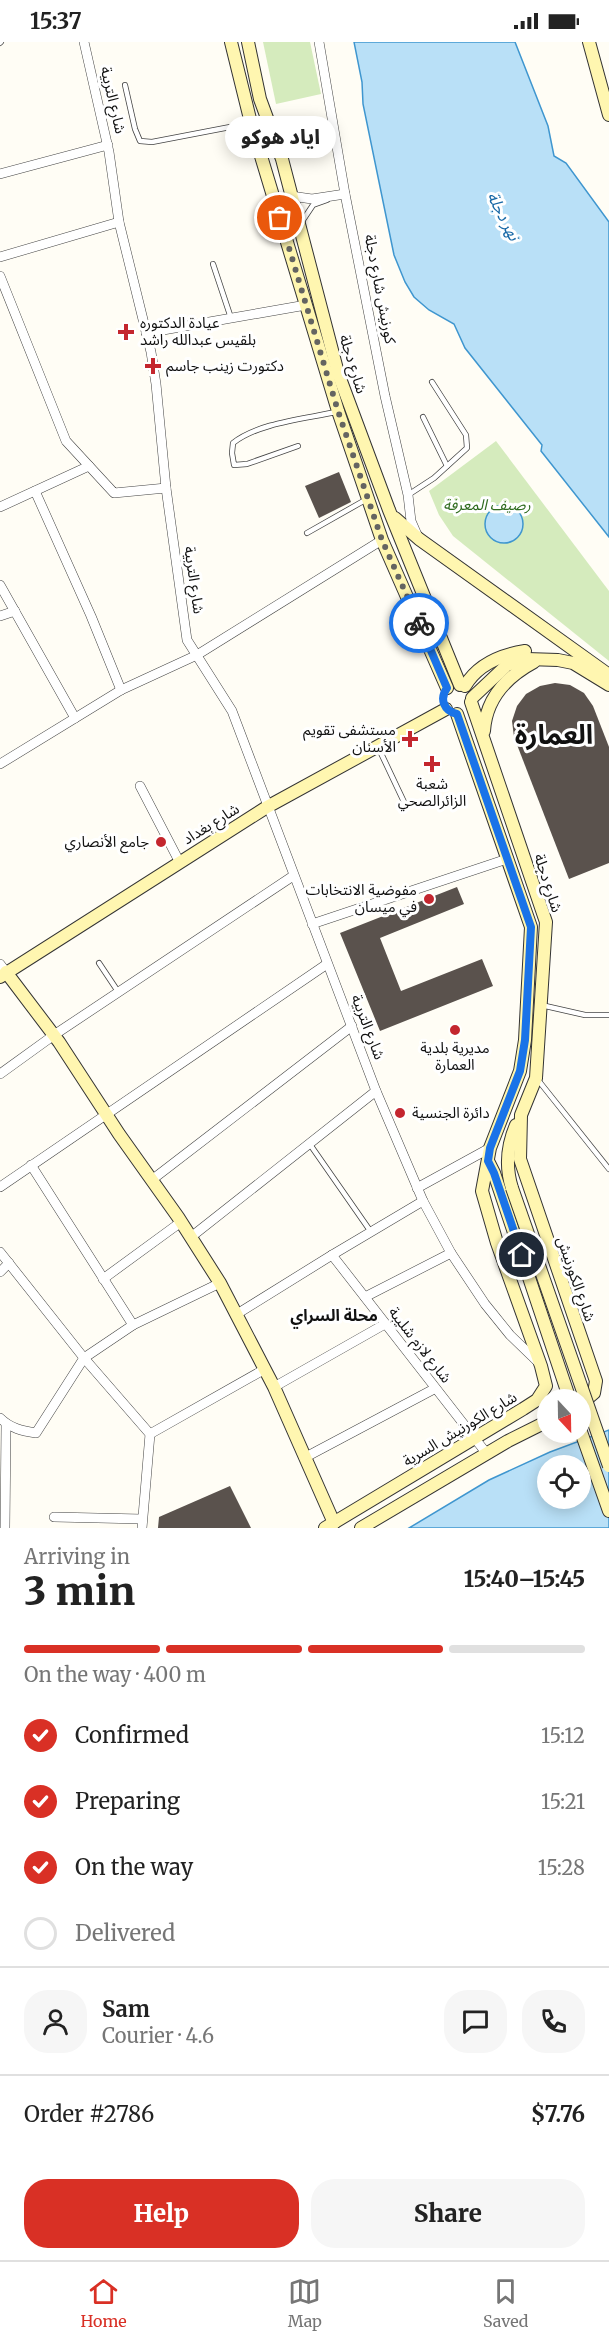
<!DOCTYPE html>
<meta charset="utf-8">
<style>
body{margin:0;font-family:Merriweather,"Noto Sans Arabic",serif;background:#f6f6f6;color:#222;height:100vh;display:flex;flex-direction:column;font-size:22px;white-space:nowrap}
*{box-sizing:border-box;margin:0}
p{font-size:20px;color:#767676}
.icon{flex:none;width:33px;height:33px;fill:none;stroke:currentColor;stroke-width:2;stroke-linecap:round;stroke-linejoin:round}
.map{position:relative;height:1486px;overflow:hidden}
.panel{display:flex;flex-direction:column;background:#fff;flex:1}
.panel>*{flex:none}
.needle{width:39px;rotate:158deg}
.controls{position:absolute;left:537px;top:1347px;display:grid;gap:12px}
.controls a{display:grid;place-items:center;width:54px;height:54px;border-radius:50%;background:#fff;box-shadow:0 3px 15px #0003;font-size:30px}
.pin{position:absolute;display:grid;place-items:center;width:51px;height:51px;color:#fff;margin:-26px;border:3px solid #fff;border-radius:50%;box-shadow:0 2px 6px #0007}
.courier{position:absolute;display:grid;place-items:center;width:60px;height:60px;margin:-30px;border:4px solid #1a73e8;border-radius:50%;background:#fff;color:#222;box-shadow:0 2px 8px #0007}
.bubble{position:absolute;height:42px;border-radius:21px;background:#fff;box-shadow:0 3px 15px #0003;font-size:20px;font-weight:800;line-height:42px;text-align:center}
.headline em{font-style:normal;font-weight:800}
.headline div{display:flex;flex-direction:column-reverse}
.headline{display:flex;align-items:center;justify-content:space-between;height:102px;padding:0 24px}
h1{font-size:39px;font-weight:800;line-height:45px}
.bar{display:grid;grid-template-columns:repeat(4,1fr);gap:9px 6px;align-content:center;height:72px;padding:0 24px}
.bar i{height:8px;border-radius:4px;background:#e0e0e0}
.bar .active{background:#d93025}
.bar p{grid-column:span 4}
.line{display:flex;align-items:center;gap:15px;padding:0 24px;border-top:2px solid #e0e0e0}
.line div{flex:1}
.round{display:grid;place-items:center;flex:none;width:63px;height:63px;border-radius:24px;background:#f6f6f6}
ol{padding:0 24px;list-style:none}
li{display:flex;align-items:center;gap:18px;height:66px}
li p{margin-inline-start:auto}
li .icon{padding:6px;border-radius:50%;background:#d93025;color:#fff;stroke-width:4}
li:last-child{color:#767676}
li i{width:33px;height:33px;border:3px solid #e0e0e0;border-radius:50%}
.cta{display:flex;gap:12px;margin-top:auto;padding:12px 24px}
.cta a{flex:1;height:69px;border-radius:24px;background:#d93025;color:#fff;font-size:24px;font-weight:800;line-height:69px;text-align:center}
.cta a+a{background:#f6f6f6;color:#222}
.status{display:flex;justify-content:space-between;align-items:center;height:42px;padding:0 30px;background:#fff;direction:ltr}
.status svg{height:16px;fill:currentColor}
.dock{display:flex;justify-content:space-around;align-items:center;height:84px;border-top:2px solid #e0e0e0;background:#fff;font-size:16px;color:#767676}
.dock a{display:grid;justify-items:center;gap:3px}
.dock .active{color:#d93025}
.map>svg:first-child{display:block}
</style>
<div class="status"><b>15:37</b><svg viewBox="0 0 49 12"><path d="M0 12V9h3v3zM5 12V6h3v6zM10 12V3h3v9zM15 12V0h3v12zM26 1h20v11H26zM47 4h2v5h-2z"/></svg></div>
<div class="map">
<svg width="609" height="1486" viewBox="0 0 609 1486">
<rect width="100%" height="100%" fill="#fffdf5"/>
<g fill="#d5ebbd">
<polygon points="263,0 310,0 321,52 276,62"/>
<polygon points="496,399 609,549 609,619 453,494 439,473 429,449"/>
</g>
<g fill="#b9e0f7" stroke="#3f96cf" stroke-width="1.5" fill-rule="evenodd">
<polygon points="354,0 515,0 548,84 554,114 566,121 609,180 609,495 541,409 542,403 465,306 454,282 429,268 414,255 405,240 394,213 363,62 362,40"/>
<circle cx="504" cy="482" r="19"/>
<path d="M609,1388V1486H409L489,1438L550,1410ZM548,1424H580V1456H548Z"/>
</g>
<g fill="#5a524d">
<polygon points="339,430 351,460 319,476 305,444"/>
<polygon points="555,641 570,643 584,651 593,664 609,705 609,821 569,837 514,695 512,679 517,664 526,652 540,644"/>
<polygon points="457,845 464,862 380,896 401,949 482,917 493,944 380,989 340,891"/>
<polygon points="230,1444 251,1486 158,1486 159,1475"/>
</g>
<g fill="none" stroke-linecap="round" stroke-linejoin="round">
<defs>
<g id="lane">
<polyline points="0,1 1,0"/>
<polyline points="125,43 135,87 140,99 152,100 251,81"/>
<polyline points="301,181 313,163 327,158"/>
<polyline points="213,222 231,276"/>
<polyline points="423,375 447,424"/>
<path d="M298,404L247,422L234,423L232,411L233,401C258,381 304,377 336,370"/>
<polyline points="408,453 434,436 467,406 466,393 432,340"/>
<polyline points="307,491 367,457"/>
<polyline points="379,707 405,762"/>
<polyline points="99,921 119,951"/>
<polyline points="541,963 585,973 609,973"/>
<polyline points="538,1038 609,1127"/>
<polyline points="309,1101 371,1190"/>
</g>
<g id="street">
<polyline points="84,0 109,110 119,180 151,310 156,342 166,446 187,598 232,669 376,1049 423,1159 451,1211 485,1262 510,1293 540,1322"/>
<polyline points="319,0 345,152 385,354 408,453 411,479 418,495"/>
<polyline points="0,132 108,103"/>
<polyline points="291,154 312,157 345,152"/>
<polyline points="0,215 119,180"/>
<polyline points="0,234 66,399 114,451 166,446"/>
<polyline points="146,291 306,263"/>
<polyline points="35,449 91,574 121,648"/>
<polyline points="0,465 89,424"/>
<polyline points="0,543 75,676"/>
<polyline points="0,574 15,569"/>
<polyline points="0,722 121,648 197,613 382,498"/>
<polyline points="140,744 179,819"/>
<polyline points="312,882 507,817"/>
<polyline points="0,922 6,930"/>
<polyline points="0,1032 54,993 293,834"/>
<polyline points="31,1123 133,1283"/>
<polyline points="153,1137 352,984"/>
<polyline points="0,1145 327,922"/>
<polyline points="417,1146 490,1106"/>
<polyline points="191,1195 376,1049"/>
<polyline points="0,1210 84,1316 150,1392 142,1486"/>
<polyline points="332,1213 487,1412"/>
<polyline points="0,1230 9,1221"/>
<polyline points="103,1237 181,1180"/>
<polyline points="365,1255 451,1211"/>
<polyline points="237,1272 332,1213 423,1159"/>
<polyline points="274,1345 385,1282"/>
<path d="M0,1376C10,1386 22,1389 36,1391L84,1316L133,1283L220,1241"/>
<polyline points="150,1392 265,1327"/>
<polyline points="304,1416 434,1347"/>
<polyline points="54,1475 142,1477"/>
<polyline points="5,1486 6,1383"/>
</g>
<g id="secondary">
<polyline points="231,0 251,81 338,369 382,498 447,646"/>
<polyline points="248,0 260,57 282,117 338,331 389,468 460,643"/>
<polyline points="589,0 609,73"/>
<polyline points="395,476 419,497 609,633"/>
<path d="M465,644C478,622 500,613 525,609"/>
<polyline points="472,656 507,623 527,617 558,618 573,621 609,643"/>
<polyline points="471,660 546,880 536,1036 521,1073 520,1117 596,1339 594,1351 580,1363"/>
<path d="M484,689C486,657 506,635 534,620"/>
<polyline points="6,930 59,1000 119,1092 178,1175 220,1241 274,1345 334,1481"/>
<polyline points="0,935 267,765 446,667"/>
<polyline points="488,1119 494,1131 570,1358"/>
<path d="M512,1146C505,1124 507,1104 516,1083"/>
<polyline points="580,1387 609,1469"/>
<polyline points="325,1486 523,1367 537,1358 546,1344 541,1324 497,1201 482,1149 490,1106 520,1029 525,998 531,885 457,672"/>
<polyline points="361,1486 508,1399 548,1379"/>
</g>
</defs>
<use href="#lane" stroke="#444" stroke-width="6"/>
<use href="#street" stroke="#444" stroke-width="10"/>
<use href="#secondary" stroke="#333" stroke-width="14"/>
<use href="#lane" stroke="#fff" stroke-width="4.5"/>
<use href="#street" stroke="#fff" stroke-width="9"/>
<use href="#secondary" stroke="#fff6b0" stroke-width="12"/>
<defs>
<polyline id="secondary-bridge" points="512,1146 609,1424"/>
</defs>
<use href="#secondary-bridge" stroke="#333" stroke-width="14" stroke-linecap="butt"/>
<use href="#secondary-bridge" stroke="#fff6b0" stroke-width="12"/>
</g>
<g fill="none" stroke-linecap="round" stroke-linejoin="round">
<polyline stroke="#646461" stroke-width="6" stroke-dasharray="0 10.8" points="280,176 338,369 382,498 419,581"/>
<path stroke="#1a73e8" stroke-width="8" d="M419,581L447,646C439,657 444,669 457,672L531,885L525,998L520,1029L490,1106L488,1119L494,1131L522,1213"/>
</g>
<g fill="#c4262e" stroke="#fff" stroke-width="2">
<path d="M123 281h6v6h6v6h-6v6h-6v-6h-6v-6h6z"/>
<path d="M150 315h6v6h6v6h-6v6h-6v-6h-6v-6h6z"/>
<path d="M407 688h6v6h6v6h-6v6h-6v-6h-6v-6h6z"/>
<path d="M429 713h6v6h6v6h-6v6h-6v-6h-6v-6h6z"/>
<circle cx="161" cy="800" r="6"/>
<circle cx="429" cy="857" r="6"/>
<circle cx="455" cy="988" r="6"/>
<circle cx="400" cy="1071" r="6"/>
</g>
<g text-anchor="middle" stroke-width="6" stroke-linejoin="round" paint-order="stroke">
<g font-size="15" fill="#111" stroke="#fff">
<text transform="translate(113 58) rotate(77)" y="5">شارع التربية</text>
<text transform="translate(380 247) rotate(79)" y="5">كورنيش شارع دجلة</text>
<text transform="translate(353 322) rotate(73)" y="5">شارع دجلة</text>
<text transform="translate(194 538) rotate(82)" y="5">شارع التربية</text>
<text transform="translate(211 782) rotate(-32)" y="5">شارع بغداد</text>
<text transform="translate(548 841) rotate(72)" y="5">شارع دجلة</text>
<text transform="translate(368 985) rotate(69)" y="5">شارع التربية</text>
<text transform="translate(576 1237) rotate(71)" y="5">شارع الكورنيش</text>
<text transform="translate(420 1303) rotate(52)" y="5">شارع لازم شليبة</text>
<text transform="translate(460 1387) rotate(-31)" y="5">شارع الكورنيش السرية</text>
</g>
<g font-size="15" fill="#111" stroke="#fff" text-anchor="start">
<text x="140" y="286">عيادة الدكتوره<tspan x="140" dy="17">بلقيس عبدالله راشد</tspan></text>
<text x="166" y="329">دكتورت زينب جاسم</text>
<text x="396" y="693" text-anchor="end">مستشفى تقويم<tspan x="396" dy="17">الأسنان</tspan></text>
<text x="432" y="747" text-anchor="middle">شعبة<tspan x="432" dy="17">الزائرالصحي</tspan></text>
<text x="149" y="805" text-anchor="end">جامع الأنصاري</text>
<text x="417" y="853" text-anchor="end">مفوضية الانتخابات<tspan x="417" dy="17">في ميسان</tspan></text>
<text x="455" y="1011" text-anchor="middle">مديرية بلدية<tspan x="455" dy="17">العمارة</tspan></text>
<text x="412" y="1076">دائرة الجنسية</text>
</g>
<g font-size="15" font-style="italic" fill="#2f6b1f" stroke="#fff">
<text x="487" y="468">رصيف المعرفة</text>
</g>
<g font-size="16" font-style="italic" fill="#1768a6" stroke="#fff">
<text transform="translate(504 174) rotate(63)" y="6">نهر دجلة</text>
</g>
<g font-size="16" font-weight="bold" fill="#111" stroke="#fff">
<text x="334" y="1279">محلة السراي</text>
</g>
<g font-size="27" font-weight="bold" fill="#111" stroke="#fff">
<text x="554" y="702">العمارة</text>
</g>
</g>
</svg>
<div class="controls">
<a><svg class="needle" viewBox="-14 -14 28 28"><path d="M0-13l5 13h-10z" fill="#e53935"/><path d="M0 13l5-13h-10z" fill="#767676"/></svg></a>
<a><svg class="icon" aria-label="locate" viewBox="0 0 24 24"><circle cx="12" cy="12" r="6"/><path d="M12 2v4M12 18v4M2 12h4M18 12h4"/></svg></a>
</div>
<div class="pin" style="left:280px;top:176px;background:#ea580c"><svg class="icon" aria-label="bag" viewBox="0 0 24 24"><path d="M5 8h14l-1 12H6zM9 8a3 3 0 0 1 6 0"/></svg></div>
<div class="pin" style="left:522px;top:1213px;background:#1f2937"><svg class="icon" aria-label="home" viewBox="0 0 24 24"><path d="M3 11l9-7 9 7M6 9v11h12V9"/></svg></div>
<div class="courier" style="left:419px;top:581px"><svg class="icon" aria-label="bike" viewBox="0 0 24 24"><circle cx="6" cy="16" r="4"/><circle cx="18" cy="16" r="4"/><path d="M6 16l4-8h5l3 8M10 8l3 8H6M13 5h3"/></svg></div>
<div class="bubble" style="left:225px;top:74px;width:111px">اياد هوكو</div>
</div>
<section class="panel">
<div class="headline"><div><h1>3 min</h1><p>Arriving in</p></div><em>15:40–15:45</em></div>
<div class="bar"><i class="active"></i><i class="active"></i><i class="active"></i><i></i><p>On the way · 400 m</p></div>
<ol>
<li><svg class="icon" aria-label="check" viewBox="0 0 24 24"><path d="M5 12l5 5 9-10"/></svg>Confirmed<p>15:12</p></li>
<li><svg class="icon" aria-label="check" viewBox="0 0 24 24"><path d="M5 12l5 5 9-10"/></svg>Preparing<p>15:21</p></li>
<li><svg class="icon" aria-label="check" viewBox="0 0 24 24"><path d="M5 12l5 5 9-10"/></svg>On the way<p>15:28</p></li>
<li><i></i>Delivered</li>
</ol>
<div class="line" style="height:108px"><a class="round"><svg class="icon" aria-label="person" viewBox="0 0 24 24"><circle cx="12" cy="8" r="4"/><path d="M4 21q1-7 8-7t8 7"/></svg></a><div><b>Sam</b><p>Courier · 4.6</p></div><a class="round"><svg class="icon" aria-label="chat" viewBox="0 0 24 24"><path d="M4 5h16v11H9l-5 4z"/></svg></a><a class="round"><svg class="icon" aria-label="phone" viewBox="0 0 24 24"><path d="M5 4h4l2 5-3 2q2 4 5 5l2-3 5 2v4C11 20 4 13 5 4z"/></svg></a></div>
<div class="line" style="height:78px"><div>Order #2786</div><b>$7.76</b></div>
<div class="cta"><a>Help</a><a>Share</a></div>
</section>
<nav class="dock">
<a class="active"><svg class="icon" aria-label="home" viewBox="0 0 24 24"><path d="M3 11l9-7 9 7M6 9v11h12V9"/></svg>Home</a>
<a><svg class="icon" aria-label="map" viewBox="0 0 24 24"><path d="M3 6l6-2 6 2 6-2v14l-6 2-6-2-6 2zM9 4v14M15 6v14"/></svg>Map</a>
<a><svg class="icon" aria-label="saved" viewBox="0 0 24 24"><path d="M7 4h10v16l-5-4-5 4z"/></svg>Saved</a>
</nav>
